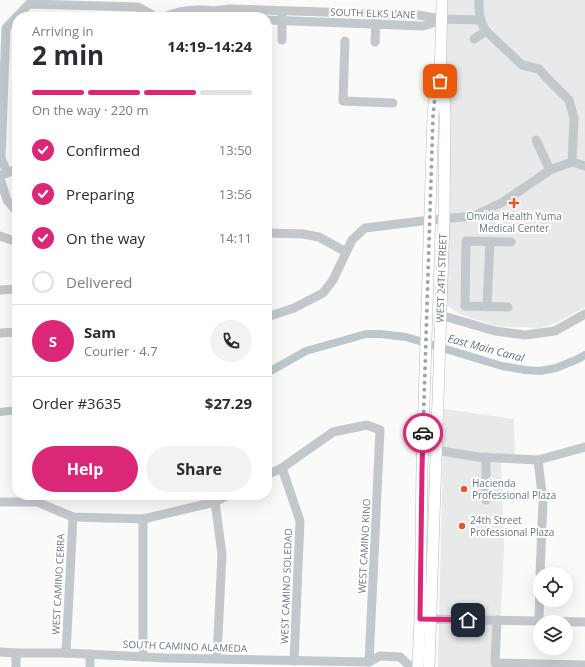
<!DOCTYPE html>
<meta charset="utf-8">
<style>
body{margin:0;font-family:"Open Sans",sans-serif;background:#f2f2f3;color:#2b2b33;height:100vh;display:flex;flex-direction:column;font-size:15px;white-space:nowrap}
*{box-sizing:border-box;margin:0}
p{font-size:13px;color:#7c7c81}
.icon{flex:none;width:22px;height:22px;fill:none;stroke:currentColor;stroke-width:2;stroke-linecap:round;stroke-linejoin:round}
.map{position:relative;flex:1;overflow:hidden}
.sheet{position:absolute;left:12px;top:12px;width:260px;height:488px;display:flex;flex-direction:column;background:#fff;border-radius:16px;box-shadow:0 4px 16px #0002}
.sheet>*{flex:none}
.tools{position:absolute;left:533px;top:567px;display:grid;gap:8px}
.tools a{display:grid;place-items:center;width:40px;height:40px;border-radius:50%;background:#fff;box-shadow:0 4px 16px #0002;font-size:20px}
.pin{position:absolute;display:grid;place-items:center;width:34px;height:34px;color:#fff;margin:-17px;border-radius:8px;box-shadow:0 2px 6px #0006}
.courier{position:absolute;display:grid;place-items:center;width:40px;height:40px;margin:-20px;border:3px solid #db2777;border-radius:50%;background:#fff;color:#222;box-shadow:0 1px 5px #0007}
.headline em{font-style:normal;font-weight:700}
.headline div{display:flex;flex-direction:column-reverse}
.headline{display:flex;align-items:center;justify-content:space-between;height:68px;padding:0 20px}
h1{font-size:26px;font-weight:700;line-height:30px}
.bar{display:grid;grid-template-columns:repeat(4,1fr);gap:6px 4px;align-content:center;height:48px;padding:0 20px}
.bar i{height:5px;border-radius:3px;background:#e1e1e2}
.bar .current{background:#db2777}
.bar p{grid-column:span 4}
.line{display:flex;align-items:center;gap:10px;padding:0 20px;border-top:1px solid #e1e1e2}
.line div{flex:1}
.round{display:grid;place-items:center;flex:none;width:42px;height:42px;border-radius:21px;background:#f2f2f3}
ol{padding:0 20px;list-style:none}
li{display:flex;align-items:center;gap:12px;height:44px}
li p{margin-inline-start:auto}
li .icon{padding:4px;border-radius:50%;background:#db2777;color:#fff;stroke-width:4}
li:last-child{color:#7c7c81}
li i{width:22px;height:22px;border:2px solid #e1e1e2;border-radius:50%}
.action{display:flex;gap:8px;margin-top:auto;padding:8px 20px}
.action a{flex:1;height:46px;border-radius:24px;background:#db2777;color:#fff;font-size:16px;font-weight:700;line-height:46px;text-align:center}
.action a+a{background:#f2f2f3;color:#2b2b33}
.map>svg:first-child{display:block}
</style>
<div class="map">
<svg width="585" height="667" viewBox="0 0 585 667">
<rect width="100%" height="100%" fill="#fafaf8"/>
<g fill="#e8e9e9">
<polygon points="442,0 585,0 585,307 558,322 541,328 496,326 479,320 470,318 458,313 441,301"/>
<polygon points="444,409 514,419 515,459 501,458 504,548 501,611 498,629 497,663 585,667 438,667"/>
</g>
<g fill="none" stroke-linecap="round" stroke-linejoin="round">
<g stroke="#bbc7cb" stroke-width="8">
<polyline points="267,373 306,351 366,334 380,334 406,337 502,366 525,370 540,371 556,368 578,359 585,355"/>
<polyline points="0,412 17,410"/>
</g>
<defs>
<g id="major">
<polyline points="418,667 420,619 422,469 433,115 435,96 440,81"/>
<polyline points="429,667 444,220 445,115 444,97 440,81 442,0"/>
</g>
</defs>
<use href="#major" stroke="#b5babe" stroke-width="12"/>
<g stroke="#c3c8cc" stroke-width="9">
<path d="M479,0C479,12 479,21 486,31L522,65L539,69L545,76L569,100L574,118L572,162"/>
<polyline points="214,11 230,9 418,15 441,19 480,20"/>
<path d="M165,17C180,10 198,9 214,11C222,13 230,16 238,17"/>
<polyline points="267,20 423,26 427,25 441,19"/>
<polyline points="474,39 486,31"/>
<polyline points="282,40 282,15"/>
<polyline points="345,41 343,101 393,103"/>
<polyline points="375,42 376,19"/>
<polyline points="536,140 550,170"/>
<polyline points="7,173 1,158 6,28 29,4 138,7 156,17"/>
<polyline points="1,175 17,169"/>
<polyline points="0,178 7,200 16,211 17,211"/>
<polyline points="267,233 303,234 319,237 346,252"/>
<polyline points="0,236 17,242"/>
<polyline points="0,290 17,289"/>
<polyline points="487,307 490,241"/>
<polyline points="508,307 465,306 466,241 511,242"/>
<polyline points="440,315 495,331 525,335 555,331 585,314"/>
<polyline points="267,317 294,308 323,293 333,280 352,240 365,228 430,220 474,216 503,202 550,170 572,162 585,166"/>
<polyline points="0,333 17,332"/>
<polyline points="435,450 478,457 538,460 585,447"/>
<polyline points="538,460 543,502 540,574"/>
<polyline points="282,468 300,521 294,661"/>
<polyline points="267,475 282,468 333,432 367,425 380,430 369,662"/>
<polyline points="486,500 486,457"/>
<polyline points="0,502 37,502 73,517 143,519 215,502 228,495"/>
<polyline points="215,502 222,554 217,658"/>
<polyline points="143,519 143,657"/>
<polyline points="424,619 585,622"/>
<polyline points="497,620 495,663 585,665"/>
<polyline points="539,621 540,586"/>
<polyline points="0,652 16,653 66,653 165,658 369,662 380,656 400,657 409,665"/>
<polyline points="66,653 73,517"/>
<polyline points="16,667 16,653"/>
<polyline points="90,667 90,654"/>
</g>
<use href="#major" stroke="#fff" stroke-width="11"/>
</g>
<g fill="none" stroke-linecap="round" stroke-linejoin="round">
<polyline stroke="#99a4ac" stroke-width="4" stroke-dasharray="0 7.2" points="423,433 433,116 435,96 440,81"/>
<polyline stroke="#db2777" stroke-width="5" points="423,433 422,469 420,619 468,620"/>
</g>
<g fill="#e4572e" stroke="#fff" stroke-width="1.5">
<path d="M512 197h4v4h4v4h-4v4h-4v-4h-4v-4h4z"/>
<circle cx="464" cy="489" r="4"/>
<circle cx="462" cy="526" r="4"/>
</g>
<g text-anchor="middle" stroke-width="4" stroke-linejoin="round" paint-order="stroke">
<g font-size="10" fill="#657683" stroke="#fff">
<text transform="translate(373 13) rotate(2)" y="4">SOUTH ELKS LANE</text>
<text transform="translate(441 278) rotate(-88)" y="4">WEST 24TH STREET</text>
<text transform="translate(364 546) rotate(-87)" y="4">WEST CAMINO KINO</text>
<text transform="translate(58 584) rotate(-87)" y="4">WEST CAMINO CERRA</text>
<text transform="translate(286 586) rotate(-88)" y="4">WEST CAMINO SOLEDAD</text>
<text transform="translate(185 646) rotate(2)" y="4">SOUTH CAMINO ALAMEDA</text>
</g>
<g font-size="10" fill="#657683" stroke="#fff" text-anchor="start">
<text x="514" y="220" text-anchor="middle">Onvida Health Yuma<tspan x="514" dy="12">Medical Center</tspan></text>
<text x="472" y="487">Hacienda<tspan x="472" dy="12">Professional Plaza</tspan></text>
<text x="470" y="524">24th Street<tspan x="470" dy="12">Professional Plaza</tspan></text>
</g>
<g font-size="11" font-style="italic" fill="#60757c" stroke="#fff">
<text transform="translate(486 348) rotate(15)" y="4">East Main Canal</text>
</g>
</g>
</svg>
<div class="tools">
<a><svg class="icon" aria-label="locate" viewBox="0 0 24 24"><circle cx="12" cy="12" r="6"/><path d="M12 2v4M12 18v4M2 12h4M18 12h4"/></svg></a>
<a><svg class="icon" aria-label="layers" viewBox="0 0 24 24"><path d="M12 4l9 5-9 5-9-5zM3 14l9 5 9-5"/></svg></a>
</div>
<div class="pin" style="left:440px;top:81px;background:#ea580c"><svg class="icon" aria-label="bag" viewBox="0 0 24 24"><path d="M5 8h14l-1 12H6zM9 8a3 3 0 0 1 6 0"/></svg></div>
<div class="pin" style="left:468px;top:620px;background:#1f2937"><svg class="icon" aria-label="home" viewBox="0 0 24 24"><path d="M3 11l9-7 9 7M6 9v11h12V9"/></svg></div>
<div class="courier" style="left:423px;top:433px"><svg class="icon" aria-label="car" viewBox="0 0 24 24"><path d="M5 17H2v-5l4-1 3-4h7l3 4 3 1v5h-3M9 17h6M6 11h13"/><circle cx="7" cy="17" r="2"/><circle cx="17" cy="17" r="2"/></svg></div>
<section class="sheet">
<div class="headline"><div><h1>2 min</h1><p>Arriving in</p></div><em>14:19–14:24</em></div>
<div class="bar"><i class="current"></i><i class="current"></i><i class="current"></i><i></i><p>On the way · 220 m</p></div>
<ol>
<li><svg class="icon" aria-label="check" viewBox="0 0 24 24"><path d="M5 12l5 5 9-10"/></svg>Confirmed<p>13:50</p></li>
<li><svg class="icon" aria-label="check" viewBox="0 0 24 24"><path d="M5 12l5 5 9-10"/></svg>Preparing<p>13:56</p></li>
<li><svg class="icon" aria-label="check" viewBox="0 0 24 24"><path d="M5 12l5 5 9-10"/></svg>On the way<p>14:11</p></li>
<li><i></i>Delivered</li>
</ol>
<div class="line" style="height:72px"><b class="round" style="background:#db2777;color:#fff">S</b><div><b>Sam</b><p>Courier · 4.7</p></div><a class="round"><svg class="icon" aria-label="phone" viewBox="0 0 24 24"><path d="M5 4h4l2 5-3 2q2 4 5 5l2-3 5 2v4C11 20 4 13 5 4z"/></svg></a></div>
<div class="line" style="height:52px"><div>Order #3635</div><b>$27.29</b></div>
<div class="action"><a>Help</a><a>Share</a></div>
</section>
</div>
